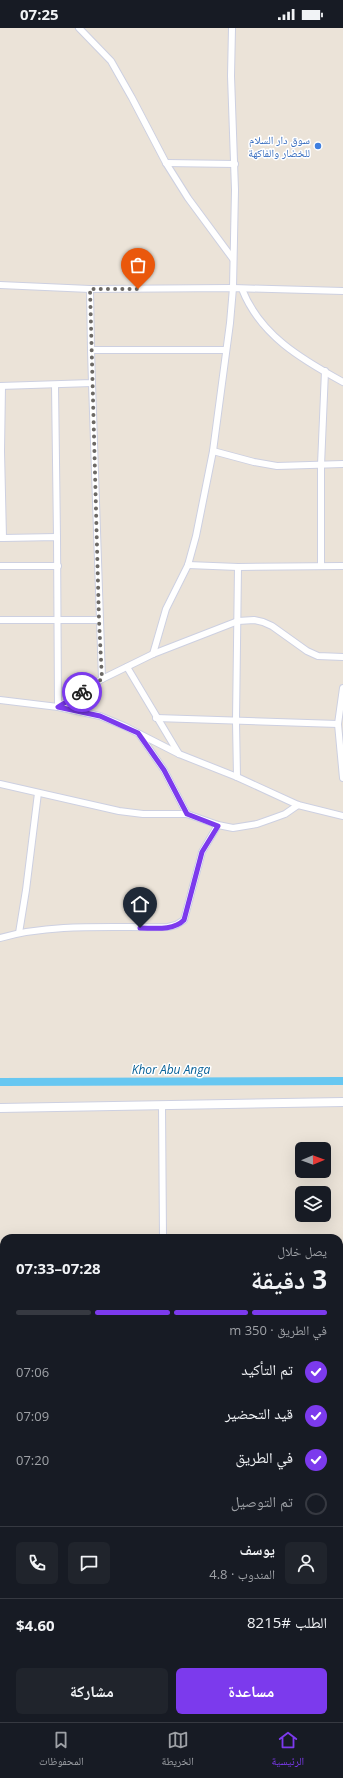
<!DOCTYPE html>
<html lang="ar">
<meta charset="utf-8">
<style>
body{margin:0;font-family:"Open Sans","Noto Naskh Arabic",sans-serif;background:#20242c;color:#f1f3f6;direction:rtl;height:100vh;display:flex;flex-direction:column;font-size:15px;white-space:nowrap}
*{box-sizing:border-box;margin:0}
p{font-size:13px;color:#9ea1a6}
.icon{flex:none;width:22px;height:22px;fill:none;stroke:currentColor;stroke-width:2;stroke-linecap:round;stroke-linejoin:round}
.map{position:relative;flex:1;overflow:hidden;direction:ltr}
.details{position:absolute;left:0px;top:1206px;width:343px;height:488px;display:flex;flex-direction:column;background:#171b24;border-radius:12px 12px 0 0;box-shadow:0 4px 16px #0002;direction:rtl}
.details>*{flex:none}
.needle{width:26px;rotate:89deg}
.tools{position:absolute;left:295px;top:1114px;display:grid;gap:8px}
.tools a{display:grid;place-items:center;width:36px;height:36px;border-radius:6px;background:#171b24;box-shadow:0 4px 16px #0002;font-size:20px}
.pin{position:absolute;display:grid;place-items:center;width:34px;height:34px;color:#fff;margin:-41px -17px;border-radius:50% 50% 50% 0;rotate:-45deg;box-shadow:0 0 4px #0007}
.pin .icon{rotate:45deg}
.courier{position:absolute;display:grid;place-items:center;width:40px;height:40px;margin:-20px;border:3px solid #7c3aed;border-radius:50%;background:#fff;color:#222;box-shadow:0 1px 5px #0007}
.overview em{font-style:normal;font-weight:700}
.overview div{display:flex;flex-direction:column-reverse}
.overview{display:flex;align-items:center;justify-content:space-between;height:68px;padding:0 16px}
h1{font-size:26px;font-weight:700;line-height:30px}
.bar{display:grid;grid-template-columns:repeat(4,1fr);gap:6px 4px;align-content:center;height:48px;padding:0 16px}
.bar i{height:5px;border-radius:3px;background:#363941}
.bar .selected{background:#7c3aed}
.bar p{grid-column:span 4}
.line{display:flex;align-items:center;gap:10px;padding:0 16px;border-top:1px solid #363941}
.line div{flex:1}
.round{display:grid;place-items:center;flex:none;width:42px;height:42px;border-radius:6px;background:#20242c}
ol{padding:0 16px;list-style:none}
li{display:flex;align-items:center;gap:12px;height:44px}
li p{margin-inline-start:auto}
li .icon{padding:4px;border-radius:50%;background:#7c3aed;color:#fff;stroke-width:4}
li:last-child{color:#9ea1a6}
li i{width:22px;height:22px;border:2px solid #363941;border-radius:50%}
.action{display:flex;gap:8px;margin-top:auto;padding:8px 16px}
.action a{flex:1;height:46px;border-radius:6px;background:#7c3aed;color:#fff;font-size:16px;font-weight:700;line-height:46px;text-align:center}
.action a+a{background:#20242c;color:#f1f3f6}
.status{display:flex;justify-content:space-between;align-items:center;height:28px;padding:0 20px;background:#171b24;direction:ltr}
.status svg{height:11px;fill:currentColor}
.menu{display:flex;justify-content:space-around;align-items:center;height:56px;border-top:1px solid #363941;background:#171b24;font-size:11px;color:#9ea1a6}
.menu a{display:grid;justify-items:center;gap:2px}
.menu .selected{color:#7c3aed}
.map>svg:first-child{display:block}
</style>
<div class="status"><b>07:25</b><svg viewBox="0 0 49 12"><path d="M0 12V9h3v3zM5 12V6h3v6zM10 12V3h3v9zM15 12V0h3v12zM26 1h20v11H26zM47 4h2v5h-2z"/></svg></div>
<div class="map">
<svg width="343" height="1694" viewBox="0 0 343 1694">
<rect width="100%" height="100%" fill="#ebe3d8"/>
<g fill="none" stroke-linecap="round" stroke-linejoin="round">
<polyline stroke="#67c7f1" stroke-width="8" points="0,1054 343,1053"/>
<defs>
<g id="minor">
<polyline points="79,0 111,33 132,70 166,135 188,170 233,231"/>
<polyline points="166,135 235,136"/>
<polyline points="0,257 90,261 91,322"/>
<polyline points="90,261 233,260 343,263"/>
<path d="M242,261C260,307 301,331 343,354"/>
<polyline points="92,355 102,651"/>
<polyline points="55,357 57,509"/>
<polyline points="0,358 92,355 91,322 226,322"/>
<polyline points="213,423 254,434 277,438 343,436"/>
<polyline points="0,510 3,510 1,423 2,358"/>
<polyline points="3,510 57,509 58,679 100,688 124,698 179,726 237,749 298,777 343,788"/>
<polyline points="188,537 238,539"/>
<polyline points="321,537 321,437 325,343"/>
<polyline points="0,538 58,538"/>
<polyline points="0,592 99,592"/>
<polyline points="153,626 166,581 188,537 196,508 213,423 230,295 233,260 235,162 231,48 232,0"/>
<polyline points="127,639 179,726"/>
<polyline points="343,660 338,696 343,750"/>
<polyline points="0,672 58,679 102,651 153,626 238,593 254,592 263,594 272,598 307,623 318,628 343,629"/>
<polyline points="156,690 338,696"/>
<polyline points="139,706 164,742 187,786"/>
<polyline points="237,749 236,693 238,539 343,538"/>
<polyline points="0,756 119,783 143,786 187,786 218,797 233,800 257,796 274,790 285,786 298,777"/>
<polyline points="19,905 26,862 38,765"/>
<path d="M0,910C53,895 113,900 168,899L176,897L184,892L202,824L218,797"/>
<polyline points="162,1078 163,1210"/>
<polyline points="339,1418 343,1418"/>
<polyline points="339,1547 343,1547"/>
<polyline points="0,1599 4,1599"/>
<polyline points="339,1616 343,1616"/>
<polyline points="69,1690 69,1694"/>
<polyline points="133,1690 133,1694"/>
<polyline points="276,1690 276,1694"/>
<polyline points="168,1694 168,1690"/>
<polyline points="227,1694 227,1690"/>
</g>
<g id="tertiary">
<polyline points="0,1080 343,1074"/>
<polyline points="339,1312 343,1312"/>
<polyline points="0,1314 4,1314"/>
</g>
</defs>
<use href="#minor" stroke="#cdd0e1" stroke-width="8"/>
<use href="#tertiary" stroke="#cdd0e1" stroke-width="10"/>
<use href="#minor" stroke="#fff" stroke-width="6"/>
<use href="#tertiary" stroke="#fff" stroke-width="8"/>
</g>
<g fill="none" stroke-linecap="round" stroke-linejoin="round">
<polyline stroke="#6c6965" stroke-width="4" stroke-dasharray="0 7.2" points="82,664 102,651 99,592 90,261 138,261"/>
<path stroke="#7c3aed" stroke-width="5" d="M82,664L58,679L100,688L138,705L164,742L187,786L218,798L202,824L184,892C173,903 154,900 140,900"/>
</g>
<circle fill="#3f7fe0" stroke="#fff" stroke-width="1.5" cx="318" cy="118" r="4"/>
<g text-anchor="middle" stroke-width="3" stroke-linejoin="round" paint-order="stroke">
<g font-size="11" fill="#366cbe" stroke="#fff" text-anchor="end">
<text x="310" y="116">سوق دار السلام<tspan x="310" dy="13">للخضار والفاكهة</tspan></text>
</g>
<g font-size="12" font-style="italic" fill="#0a6298" stroke="#fff">
<text x="171" y="1046">Khor Abu Anga</text>
</g>
</g>
</svg>
<div class="tools">
<a><svg class="needle" viewBox="-14 -14 28 28"><path d="M0-13l5 13h-10z" fill="#e53935"/><path d="M0 13l5-13h-10z" fill="#9ea1a6"/></svg></a>
<a><svg class="icon" aria-label="layers" viewBox="0 0 24 24"><path d="M12 4l9 5-9 5-9-5zM3 14l9 5 9-5"/></svg></a>
</div>
<div class="pin" style="left:138px;top:261px;background:#ea580c"><svg class="icon" aria-label="bag" viewBox="0 0 24 24"><path d="M5 8h14l-1 12H6zM9 8a3 3 0 0 1 6 0"/></svg></div>
<div class="pin" style="left:140px;top:900px;background:#1f2937"><svg class="icon" aria-label="home" viewBox="0 0 24 24"><path d="M3 11l9-7 9 7M6 9v11h12V9"/></svg></div>
<div class="courier" style="left:82px;top:664px"><svg class="icon" aria-label="bike" viewBox="0 0 24 24"><circle cx="6" cy="16" r="4"/><circle cx="18" cy="16" r="4"/><path d="M6 16l4-8h5l3 8M10 8l3 8H6M13 5h3"/></svg></div>
<section class="details">
<div class="overview"><div><h1>3 دقيقة</h1><p>يصل خلال</p></div><em>07:28–07:33</em></div>
<div class="bar"><i class="selected"></i><i class="selected"></i><i class="selected"></i><i></i><p>في الطريق · 350 m</p></div>
<ol>
<li><svg class="icon" aria-label="check" viewBox="0 0 24 24"><path d="M5 12l5 5 9-10"/></svg>تم التأكيد<p>07:06</p></li>
<li><svg class="icon" aria-label="check" viewBox="0 0 24 24"><path d="M5 12l5 5 9-10"/></svg>قيد التحضير<p>07:09</p></li>
<li><svg class="icon" aria-label="check" viewBox="0 0 24 24"><path d="M5 12l5 5 9-10"/></svg>في الطريق<p>07:20</p></li>
<li><i></i>تم التوصيل</li>
</ol>
<div class="line" style="height:72px"><a class="round"><svg class="icon" aria-label="person" viewBox="0 0 24 24"><circle cx="12" cy="8" r="4"/><path d="M4 21q1-7 8-7t8 7"/></svg></a><div><b>يوسف</b><p>المندوب · 4.8</p></div><a class="round"><svg class="icon" aria-label="chat" viewBox="0 0 24 24"><path d="M4 5h16v11H9l-5 4z"/></svg></a><a class="round"><svg class="icon" aria-label="phone" viewBox="0 0 24 24"><path d="M5 4h4l2 5-3 2q2 4 5 5l2-3 5 2v4C11 20 4 13 5 4z"/></svg></a></div>
<div class="line" style="height:52px"><div>الطلب #8215</div><b>$4.60</b></div>
<div class="action"><a>مساعدة</a><a>مشاركة</a></div>
</section>
</div>
<nav class="menu">
<a class="selected"><svg class="icon" aria-label="home" viewBox="0 0 24 24"><path d="M3 11l9-7 9 7M6 9v11h12V9"/></svg>الرئيسية</a>
<a><svg class="icon" aria-label="map" viewBox="0 0 24 24"><path d="M3 6l6-2 6 2 6-2v14l-6 2-6-2-6 2zM9 4v14M15 6v14"/></svg>الخريطة</a>
<a><svg class="icon" aria-label="saved" viewBox="0 0 24 24"><path d="M7 4h10v16l-5-4-5 4z"/></svg>المحفوظات</a>
</nav>
